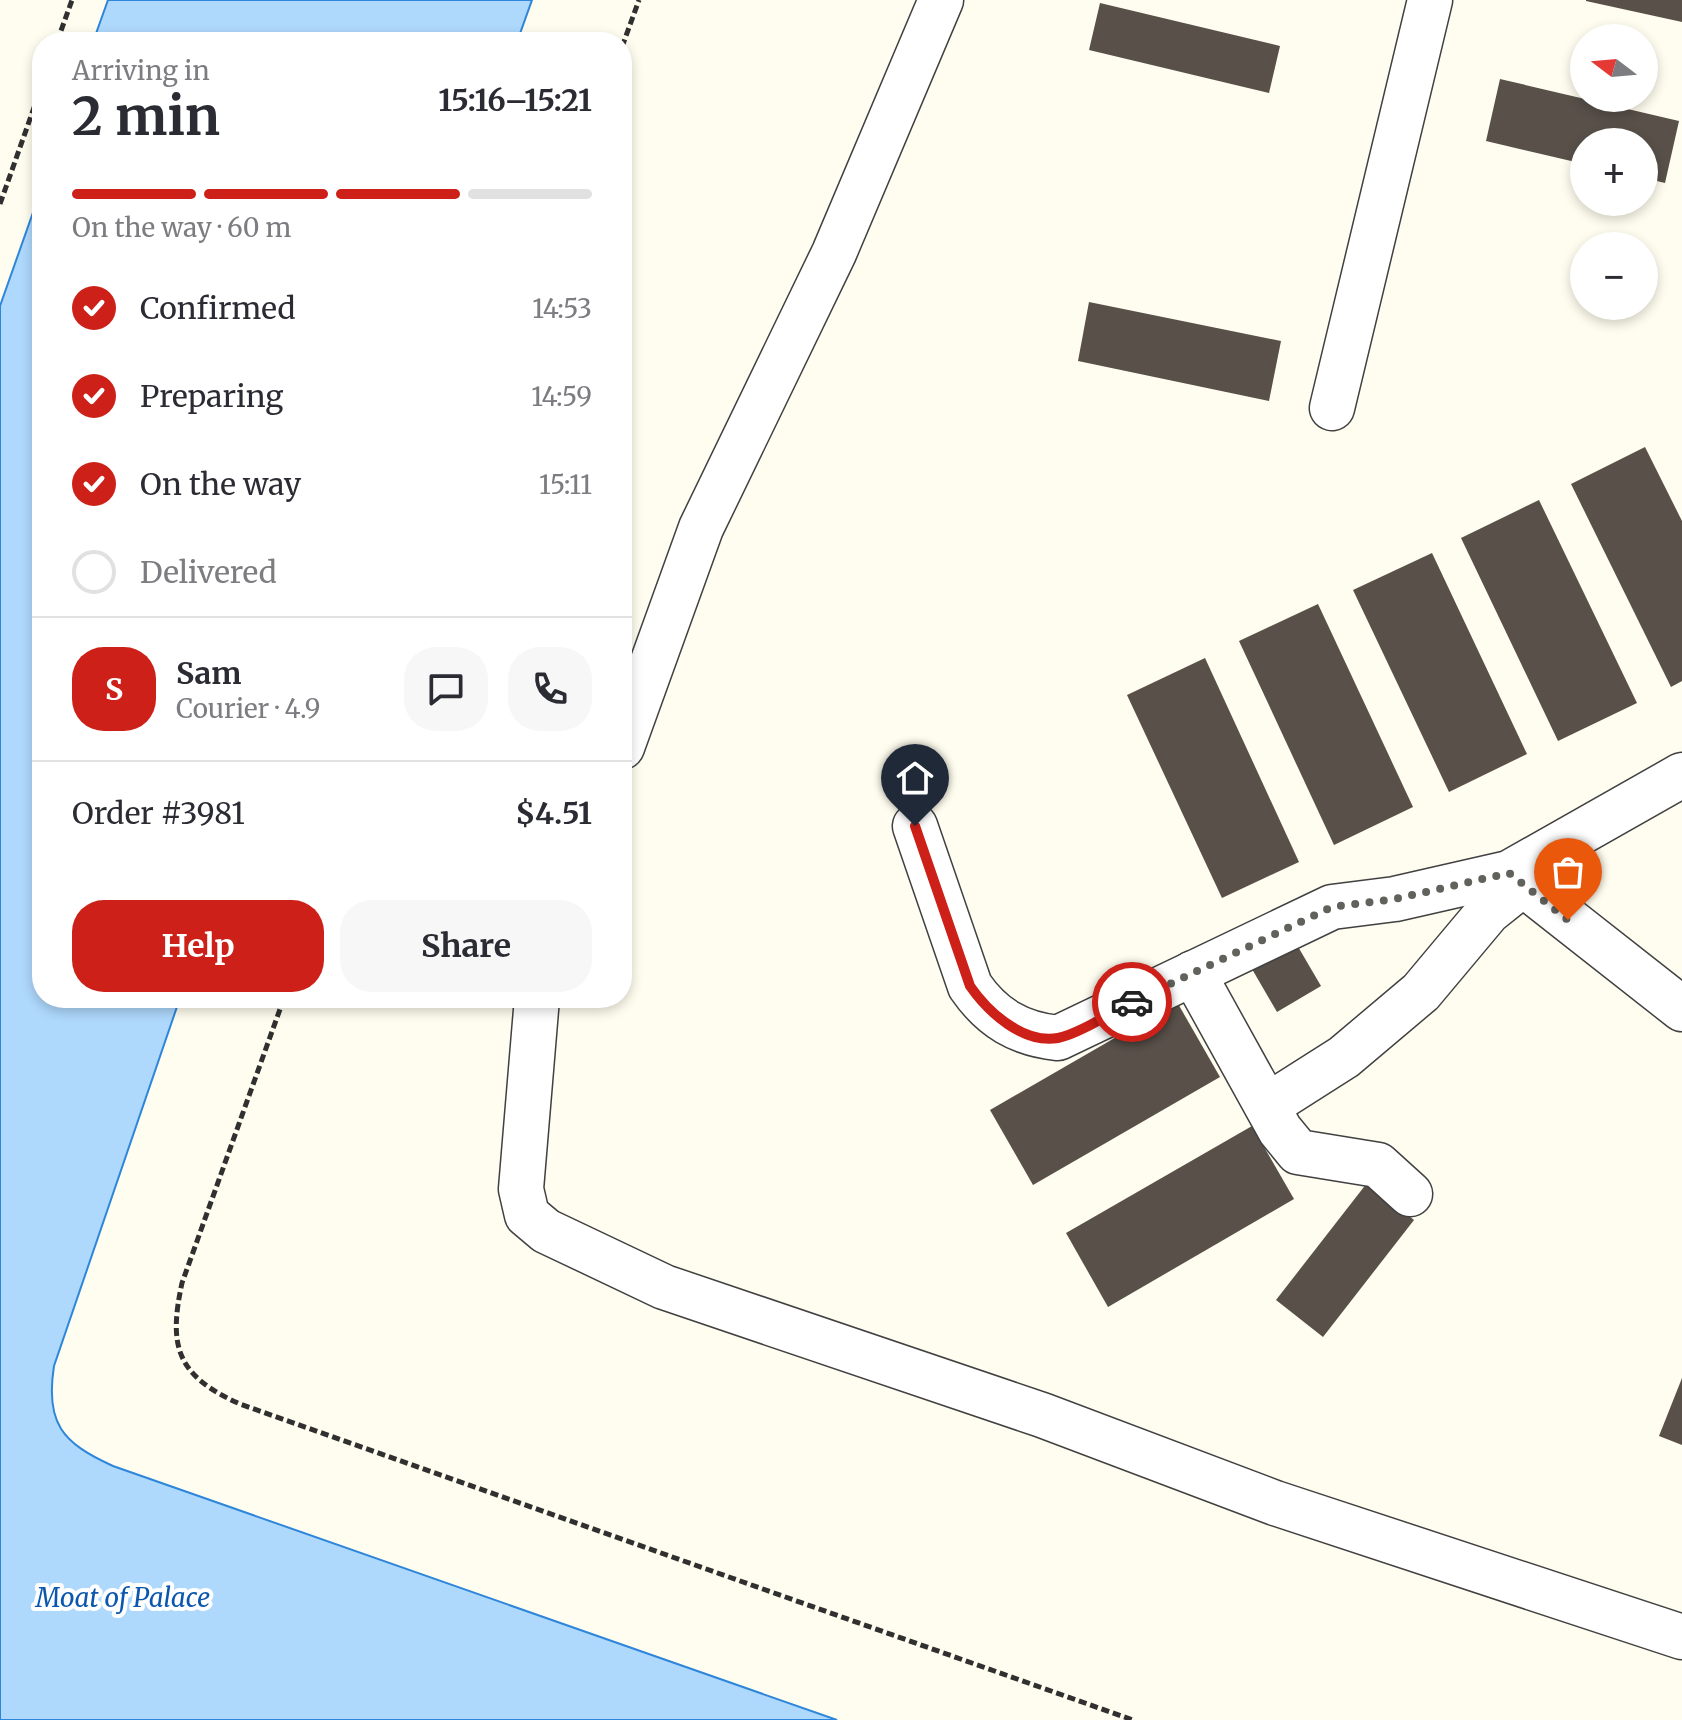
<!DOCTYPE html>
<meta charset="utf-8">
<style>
body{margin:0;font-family:Merriweather,serif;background:#f7f7f7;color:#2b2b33;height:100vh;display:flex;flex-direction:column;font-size:30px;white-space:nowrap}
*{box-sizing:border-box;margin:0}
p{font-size:26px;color:#7c7c81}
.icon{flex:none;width:44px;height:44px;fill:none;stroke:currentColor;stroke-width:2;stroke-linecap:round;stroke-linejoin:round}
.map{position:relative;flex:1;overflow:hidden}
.sheet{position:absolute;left:32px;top:32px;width:600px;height:976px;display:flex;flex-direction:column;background:#fff;border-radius:32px;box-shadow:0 4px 12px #0003}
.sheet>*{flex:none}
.needle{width:52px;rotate:286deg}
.buttons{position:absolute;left:1570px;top:24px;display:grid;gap:16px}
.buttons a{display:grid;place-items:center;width:88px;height:88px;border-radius:50%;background:#fff;box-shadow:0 4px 12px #0003;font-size:40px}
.pin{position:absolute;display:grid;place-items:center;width:68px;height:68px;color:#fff;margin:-82px -34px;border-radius:50% 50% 50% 0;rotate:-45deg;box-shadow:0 0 8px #0007}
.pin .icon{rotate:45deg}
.courier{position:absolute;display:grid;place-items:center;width:80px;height:80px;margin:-40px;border:6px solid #cc2018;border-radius:50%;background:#fff;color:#222;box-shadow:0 2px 10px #0007}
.head em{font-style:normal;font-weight:700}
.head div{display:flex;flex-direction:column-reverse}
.head{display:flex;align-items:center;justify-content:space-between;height:136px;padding:0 40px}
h1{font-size:52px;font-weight:700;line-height:60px}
.bar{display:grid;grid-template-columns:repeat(4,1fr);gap:12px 8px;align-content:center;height:96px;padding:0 40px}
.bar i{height:10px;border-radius:6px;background:#e1e1e2}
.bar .current{background:#cc2018}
.bar p{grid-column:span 4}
.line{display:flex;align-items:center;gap:20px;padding:0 40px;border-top:2px solid #e1e1e2}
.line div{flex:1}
.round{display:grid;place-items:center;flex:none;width:84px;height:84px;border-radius:32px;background:#f7f7f7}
ol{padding:0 40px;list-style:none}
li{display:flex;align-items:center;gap:24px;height:88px}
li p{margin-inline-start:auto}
li .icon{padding:8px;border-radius:50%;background:#cc2018;color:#fff;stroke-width:4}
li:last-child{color:#7c7c81}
li i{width:44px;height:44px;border:4px solid #e1e1e2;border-radius:50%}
.button{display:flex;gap:16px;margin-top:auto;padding:16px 40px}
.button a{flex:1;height:92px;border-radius:32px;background:#cc2018;color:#fff;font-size:32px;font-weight:700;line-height:92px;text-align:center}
.button a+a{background:#f7f7f7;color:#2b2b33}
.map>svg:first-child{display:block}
</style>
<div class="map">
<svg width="1682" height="1720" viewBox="0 0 1682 1720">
<rect width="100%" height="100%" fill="#fffdef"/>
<g fill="#aed8fc" stroke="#2e86da" stroke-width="2">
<polygon points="108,0 532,0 517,42 93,42"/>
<path d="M42,187V998H180L54,1366C45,1423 62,1443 113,1466L837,1720H0V306Z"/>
</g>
<g fill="#585049">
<polygon points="1586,0 1682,0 1682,22 1586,1"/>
<polygon points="1100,3 1280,46 1269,93 1089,50"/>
<polygon points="1500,79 1679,121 1665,183 1644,178 1644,142 1584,142 1584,164 1486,141"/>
<polygon points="1089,302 1281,341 1269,401 1078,361"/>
<polygon points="1645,447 1682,521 1682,681 1671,687 1571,484"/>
<polygon points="1539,500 1637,703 1558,741 1461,538"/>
<polygon points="1432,553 1527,754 1449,792 1353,590"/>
<polygon points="1318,604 1413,807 1334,845 1239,641"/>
<polygon points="1205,658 1299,862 1222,898 1127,695"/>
<polygon points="1290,933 1321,986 1277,1012 1252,969"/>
<polygon points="1177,1002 1220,1077 1033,1185 990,1110"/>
<polygon points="1252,1126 1294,1199 1108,1307 1066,1233"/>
<polygon points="1367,1183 1414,1220 1323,1337 1276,1300"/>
<polygon points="1682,1378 1682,1445 1659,1436"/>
</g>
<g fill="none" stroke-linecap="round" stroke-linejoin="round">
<defs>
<g id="minor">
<polyline points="1332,408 1430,0"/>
<polyline points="622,747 701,528 834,253 941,0"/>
<path d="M915,826L970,986C992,1018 1019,1034 1058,1038L1332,907L1395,899L1509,873L1682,775"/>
<polyline points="1509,873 1682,1009"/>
<polyline points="1193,973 1280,1130 1298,1152 1378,1165 1410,1194"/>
<polyline points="537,998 521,1189 527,1215 546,1231 664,1287 1042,1415 1275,1503 1682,1637"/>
<polyline points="1267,1106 1344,1057 1421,992 1488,912 1523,884"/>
</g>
</defs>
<use href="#minor" stroke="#414141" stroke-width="47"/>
<g stroke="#303030" stroke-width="5" stroke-dasharray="8 4" stroke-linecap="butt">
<polyline points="57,42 72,0"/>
<polyline points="622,47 639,0"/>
<polyline points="0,204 42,85"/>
<path d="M284,998L182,1283C168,1347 177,1376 240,1404L1133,1720"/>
</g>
<use href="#minor" stroke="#fff" stroke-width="44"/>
</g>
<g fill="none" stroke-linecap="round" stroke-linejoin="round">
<polyline stroke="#62625d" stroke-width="8" stroke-dasharray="0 14.4" points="1132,1002 1332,907 1395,899 1509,873 1568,920"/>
<path stroke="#cc2018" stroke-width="10" d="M915,826L970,986C988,1012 1023,1044 1058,1038C1079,1034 1112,1012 1132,1002"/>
</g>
<g text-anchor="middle" stroke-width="8" stroke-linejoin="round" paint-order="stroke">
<g font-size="26" font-style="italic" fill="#0b57ad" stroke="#fff">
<text x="123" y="1607">Moat of Palace</text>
</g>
</g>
</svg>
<div class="buttons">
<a><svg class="needle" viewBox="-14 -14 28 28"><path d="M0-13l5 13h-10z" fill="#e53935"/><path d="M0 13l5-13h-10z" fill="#7c7c81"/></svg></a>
<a>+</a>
<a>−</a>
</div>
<div class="pin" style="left:1568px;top:920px;background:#ea580c"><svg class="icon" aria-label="bag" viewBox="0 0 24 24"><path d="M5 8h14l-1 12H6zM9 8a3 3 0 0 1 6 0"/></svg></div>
<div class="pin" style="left:915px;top:826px;background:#1f2937"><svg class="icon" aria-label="home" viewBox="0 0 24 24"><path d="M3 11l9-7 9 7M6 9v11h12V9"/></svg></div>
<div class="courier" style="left:1132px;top:1002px"><svg class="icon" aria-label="car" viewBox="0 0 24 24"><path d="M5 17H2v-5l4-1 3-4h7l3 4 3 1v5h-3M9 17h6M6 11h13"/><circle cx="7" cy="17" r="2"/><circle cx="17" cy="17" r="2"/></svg></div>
<section class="sheet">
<div class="head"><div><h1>2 min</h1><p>Arriving in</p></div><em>15:16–15:21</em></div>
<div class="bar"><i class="current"></i><i class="current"></i><i class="current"></i><i></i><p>On the way · 60 m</p></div>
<ol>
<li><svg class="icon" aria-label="check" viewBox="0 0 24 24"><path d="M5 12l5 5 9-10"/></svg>Confirmed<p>14:53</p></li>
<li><svg class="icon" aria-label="check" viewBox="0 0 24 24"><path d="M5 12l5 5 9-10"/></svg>Preparing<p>14:59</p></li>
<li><svg class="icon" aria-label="check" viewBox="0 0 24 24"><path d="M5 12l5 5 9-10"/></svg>On the way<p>15:11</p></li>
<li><i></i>Delivered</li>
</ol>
<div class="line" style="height:144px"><b class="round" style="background:#cc2018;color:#fff">S</b><div><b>Sam</b><p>Courier · 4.9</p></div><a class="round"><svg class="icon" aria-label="chat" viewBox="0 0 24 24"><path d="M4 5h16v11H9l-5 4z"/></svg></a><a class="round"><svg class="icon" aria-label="phone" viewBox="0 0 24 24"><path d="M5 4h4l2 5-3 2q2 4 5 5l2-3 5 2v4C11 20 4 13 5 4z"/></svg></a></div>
<div class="line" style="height:104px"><div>Order #3981</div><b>$4.51</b></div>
<div class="button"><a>Help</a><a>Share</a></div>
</section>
</div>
